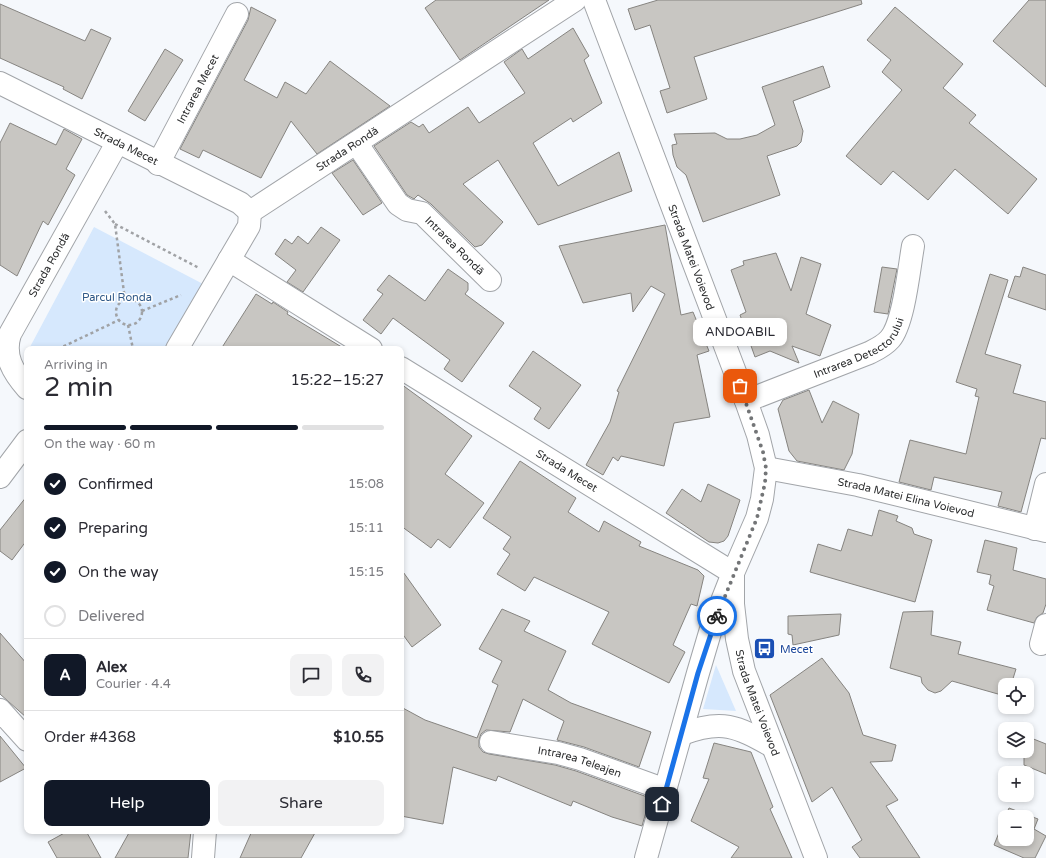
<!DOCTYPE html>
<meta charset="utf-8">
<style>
body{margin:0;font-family:"Varela Round",sans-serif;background:#f2f2f3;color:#2b2b33;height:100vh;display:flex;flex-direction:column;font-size:15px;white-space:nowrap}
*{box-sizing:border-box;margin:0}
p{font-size:13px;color:#7c7c81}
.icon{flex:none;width:22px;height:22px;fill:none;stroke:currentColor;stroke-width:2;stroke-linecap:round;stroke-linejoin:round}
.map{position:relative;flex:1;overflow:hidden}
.details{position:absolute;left:24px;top:346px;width:380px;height:488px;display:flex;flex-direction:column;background:#fff;border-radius:8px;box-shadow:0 2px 6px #0003}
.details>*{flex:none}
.fabs{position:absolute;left:998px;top:678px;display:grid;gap:8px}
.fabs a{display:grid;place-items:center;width:36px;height:36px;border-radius:8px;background:#fff;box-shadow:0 2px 6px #0003;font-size:20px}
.pin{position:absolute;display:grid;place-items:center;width:34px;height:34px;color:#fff;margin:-17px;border-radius:8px;box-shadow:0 2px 6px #0006}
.courier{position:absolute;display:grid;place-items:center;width:40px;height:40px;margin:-20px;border:3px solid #1a73e8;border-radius:50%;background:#fff;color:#222;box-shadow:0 1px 5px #0007}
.bubble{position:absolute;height:28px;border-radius:8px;background:#fff;box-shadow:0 2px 6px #0003;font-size:13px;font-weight:600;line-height:28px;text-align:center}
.overview em{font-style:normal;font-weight:600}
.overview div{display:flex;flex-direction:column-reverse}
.overview{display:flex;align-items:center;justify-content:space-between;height:68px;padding:0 20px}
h1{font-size:26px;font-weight:600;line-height:30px}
.bar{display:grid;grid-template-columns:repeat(4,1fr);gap:6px 4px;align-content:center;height:48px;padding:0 20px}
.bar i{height:5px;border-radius:3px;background:#e1e1e2}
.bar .selected{background:#111827}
.bar p{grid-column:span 4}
.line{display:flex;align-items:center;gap:10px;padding:0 20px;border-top:1px solid #e1e1e2}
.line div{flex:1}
.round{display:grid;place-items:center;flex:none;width:42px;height:42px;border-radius:8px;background:#f2f2f3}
ol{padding:0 20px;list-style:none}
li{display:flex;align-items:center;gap:12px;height:44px}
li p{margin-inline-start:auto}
li .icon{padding:4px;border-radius:50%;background:#111827;color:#fff;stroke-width:4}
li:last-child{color:#7c7c81}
li i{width:22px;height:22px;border:2px solid #e1e1e2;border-radius:50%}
.cta{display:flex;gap:8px;margin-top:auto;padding:8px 20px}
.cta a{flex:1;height:46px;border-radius:8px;background:#111827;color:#fff;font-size:16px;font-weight:600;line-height:46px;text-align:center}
.cta a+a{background:#f2f2f3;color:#2b2b33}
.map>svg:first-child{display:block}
</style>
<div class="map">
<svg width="1046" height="858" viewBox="0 0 1046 858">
<rect width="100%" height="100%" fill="#f5f8fc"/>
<g fill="#d6e8fd">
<polygon points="94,227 205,285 167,349 33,349 30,347"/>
<polygon points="716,665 736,711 703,709"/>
</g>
<g fill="#c8c6c2" stroke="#868480">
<polygon points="436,0 549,0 460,60 425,8"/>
<polygon points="658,0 861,0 862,4 694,57 707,99 667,113 660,91 670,88 650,25 635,30 628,9"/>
<polygon points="1029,0 1046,0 1046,87 993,41"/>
<polygon points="0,4 85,41 91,29 111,38 82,99 63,89 64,87 0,58"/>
<polygon points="251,7 276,20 244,80 277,98 285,82 306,94 330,61 390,106 317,154 291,121 261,178 203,150 199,158 180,149 248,20"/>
<polygon points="895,7 963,64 943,88 976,115 969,123 1037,179 1008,214 955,169 928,200 893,171 881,185 846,156 902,90 882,72 891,60 867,40"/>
<polygon points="573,28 589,56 584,60 602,103 573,122 571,118 533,143 558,186 619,152 632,191 538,225 498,160 463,184 503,222 482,245 475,247 431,204 418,195 414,199 407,195 374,146 411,122 419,127 423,124 429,133 468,107 479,123 525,93 504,62 522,49 528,59"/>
<polygon points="165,49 183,60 145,121 128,111"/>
<polygon points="823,66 830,87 793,101 803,131 801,142 797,146 767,156 780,195 703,222 686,175 677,167 673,155 672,145 677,144 674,134 715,133 727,139 740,139 757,135 775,125 762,87"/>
<polygon points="10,123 56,145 64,129 82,139 66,169 75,175 48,225 43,221 17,276 0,265 0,143"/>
<polygon points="353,160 382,203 363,215 332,173"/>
<polygon points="665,225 681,315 693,312 709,351 697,355 710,417 674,423 664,466 621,456 618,461 613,457 603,475 586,465 610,422 619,392 617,391 665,294 651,286 633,312 631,293 583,303 559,246"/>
<polygon points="321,227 340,240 303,292 287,282 296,270 275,254 285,239 292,244 298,236 308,244"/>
<polygon points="776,253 791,291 801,257 821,264 806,314 831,325 820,356 792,346 799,363 770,351 755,357 740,315 746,312 731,270 744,265 743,261"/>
<polygon points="882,267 897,269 888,314 874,312"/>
<polygon points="1023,267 1046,275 1046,310 1008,297 1015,276 1020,277"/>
<polygon points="448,269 468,283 468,290 465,294 504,323 462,382 444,369 450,360 393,318 381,334 363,320 383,294 377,290 389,275 425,301"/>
<polygon points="990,274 1008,280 985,354 1021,365 1013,393 1046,402 1046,439 1041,438 1021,512 998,506 1002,492 934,477 931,490 899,482 910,440 966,454 979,397 975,396 977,389 956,382"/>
<polygon points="256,294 272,304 273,302 288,312 287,314 345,349 221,349"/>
<polygon points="533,351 581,385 549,429 534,419 541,408 509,386"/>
<polygon points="401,384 472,436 445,474 484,503 450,548 438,539 431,548 401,526"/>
<polygon points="809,390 822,423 833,401 859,414 852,454 844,470 797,461 789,451 778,409 783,400"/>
<polygon points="520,461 576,498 568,512 599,532 604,521 641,542 639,546 698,570 704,576 697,606 691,604 673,645 685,652 669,683 592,644 609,612 534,577 525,591 497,574 510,554 503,549 511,537 483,518"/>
<polygon points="708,484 740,500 728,536 724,541 718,543 709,542 666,513 682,489 701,502"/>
<polygon points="27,496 27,540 12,560 0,551 0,530"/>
<polygon points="879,510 898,516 896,521 912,528 914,534 932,540 915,602 810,572 818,544 841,551 848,529 872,536"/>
<polygon points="985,540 1017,548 1013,570 1046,579 1046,604 1043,613 1037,617 1034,623 987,610 994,586 989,584 991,575 977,572"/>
<polygon points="401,569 441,625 412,647 401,632"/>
<polygon points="502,609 530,621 524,631 566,651 548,690 571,703 651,732 639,767 584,747 557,740 564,721 523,699 510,732 486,730 481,734 479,740 479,747 483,752 489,754 555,765 576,771 650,798 642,826 612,817 573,801 571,806 498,776 496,781 453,767 443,824 401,816 401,707 425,720 477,738 498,685 492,682 502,661 479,649"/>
<polygon points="933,611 931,635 961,642 958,654 1016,669 1011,685 1005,685 1005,696 952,681 941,691 935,693 928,690 922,683 921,677 890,668 903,612"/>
<polygon points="841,614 839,635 793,645 792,635 788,634 788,616"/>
<polygon points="0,633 27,664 27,718 0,694"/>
<polygon points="822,658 849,693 863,735 896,745 892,761 870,762 898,800 886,806 920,858 860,858 852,847 862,840 832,787 812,802 770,695"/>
<polygon points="0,736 26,768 0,782"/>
<polygon points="1031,738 1046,744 1046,774 1024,765 1024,757"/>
<polygon points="714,743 751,752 773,807 770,809 792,858 731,858 739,847 691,821 709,779 703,778"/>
<polygon points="1009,808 1038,819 1034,829 1046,836 1035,858 1024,858 994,845 1005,818 1005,839 1027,839 1027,817 1005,817"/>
<polygon points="68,831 86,831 101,858 57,858 48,842"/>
<polygon points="130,831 191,831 188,858 115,858"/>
<polygon points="252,831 316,831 301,858 240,858"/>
</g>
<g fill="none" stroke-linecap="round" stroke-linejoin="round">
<defs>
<g id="minor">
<path id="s1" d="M594,0L746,401L758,435L766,468L762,499L757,518L733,573V604L737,639L744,671L816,858"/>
<path id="s2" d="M0,83L240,203L250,212"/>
<path id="s3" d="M357,144L398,204L407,210L422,213L490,280"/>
<path id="s4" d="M158,164L237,14"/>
<path id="s5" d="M250,212L575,0"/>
<polyline points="229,260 371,349"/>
<polyline points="177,349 249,226 250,212"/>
<path id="s6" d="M401,368L733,573L711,629L698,673L646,858"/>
<path id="s7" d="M27,388C13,372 3,356 10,334L117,143"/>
<path id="s8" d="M746,401L869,353C877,349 884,346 890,339C904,323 909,268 913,246"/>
<path id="s9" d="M766,468L858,485L1046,531"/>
<polyline points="0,477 27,441"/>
<polyline points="1035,529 1046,484"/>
<polyline points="1041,644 1046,625"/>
<polyline points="0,710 27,740"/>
<path d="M682,734C722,719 736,726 772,746"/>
<path id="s10" d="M491,742L558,753L580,759L666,790"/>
<polyline points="203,858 205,831"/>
</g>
</defs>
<use href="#minor" stroke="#a2a5a9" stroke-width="24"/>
<g stroke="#a0a2a5" stroke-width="2.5" stroke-dasharray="3 3" stroke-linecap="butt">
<polyline points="105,211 115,224 125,300"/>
<polyline points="115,224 199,268"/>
<circle cx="129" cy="312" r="13"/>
<polyline points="142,311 181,295"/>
<polyline points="128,325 133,349"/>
<polyline points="58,349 119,320"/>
</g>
<use href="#minor" stroke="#fff" stroke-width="22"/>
</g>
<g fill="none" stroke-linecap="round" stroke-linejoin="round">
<polyline stroke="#737577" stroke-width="4" stroke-dasharray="0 7.2" points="717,616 757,518 765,483 766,468 763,452 740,386"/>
<polyline stroke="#1a73e8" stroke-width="5" points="662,804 698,673 717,616"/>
</g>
<defs>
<symbol id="bus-square" viewBox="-11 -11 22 22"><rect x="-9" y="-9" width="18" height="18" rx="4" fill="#1a4fb4" stroke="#fff"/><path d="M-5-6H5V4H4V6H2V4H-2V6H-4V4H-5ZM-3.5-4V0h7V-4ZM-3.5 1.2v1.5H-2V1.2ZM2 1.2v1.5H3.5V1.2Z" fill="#fff"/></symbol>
</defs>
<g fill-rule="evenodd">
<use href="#bus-square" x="752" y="636" width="25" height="25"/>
</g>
<g text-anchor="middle" stroke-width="3" stroke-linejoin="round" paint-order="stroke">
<g font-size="11" fill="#2d2e2f" stroke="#fff">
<text dy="4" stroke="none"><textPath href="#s4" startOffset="85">Intrarea Mecet</textPath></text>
<text dy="4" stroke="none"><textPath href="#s2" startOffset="141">Strada Mecet</textPath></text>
<text dy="4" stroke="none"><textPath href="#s5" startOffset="116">Strada Rondă</textPath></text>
<text dy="4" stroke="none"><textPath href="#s3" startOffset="145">Intrarea Rondă</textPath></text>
<text dy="4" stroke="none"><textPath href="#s1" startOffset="275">Strada Matei Voievod</textPath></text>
<text dy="4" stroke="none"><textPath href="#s7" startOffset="139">Strada Rondă</textPath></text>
<text dy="4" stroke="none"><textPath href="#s8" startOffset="127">Intrarea Detectorului</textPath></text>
<text dy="4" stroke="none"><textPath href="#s6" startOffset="195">Strada Mecet</textPath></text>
<text dy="4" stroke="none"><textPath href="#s9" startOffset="143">Strada Matei Elina Voievod</textPath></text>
<text dy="4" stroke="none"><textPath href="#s1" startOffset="743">Strada Matei Voievod</textPath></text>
<text dy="4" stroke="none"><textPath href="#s10" startOffset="91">Intrarea Teleajen</textPath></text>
</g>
<g font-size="11" fill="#2f5887" stroke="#fff">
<text x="117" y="301">Parcul Ronda</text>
</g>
<g font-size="11" fill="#164399" stroke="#fff" text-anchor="start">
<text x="780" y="653">Mecet</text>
</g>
</g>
</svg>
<div class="fabs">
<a><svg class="icon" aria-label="locate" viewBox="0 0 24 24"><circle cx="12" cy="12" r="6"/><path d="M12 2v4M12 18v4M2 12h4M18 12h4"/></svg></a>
<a><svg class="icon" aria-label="layers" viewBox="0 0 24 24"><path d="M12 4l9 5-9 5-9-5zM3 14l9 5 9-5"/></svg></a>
<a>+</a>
<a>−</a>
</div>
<div class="pin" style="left:740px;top:386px;background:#ea580c"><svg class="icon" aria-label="bag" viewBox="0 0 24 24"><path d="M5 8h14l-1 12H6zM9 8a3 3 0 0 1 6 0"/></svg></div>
<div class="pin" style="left:662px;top:804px;background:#1f2937"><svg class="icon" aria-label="home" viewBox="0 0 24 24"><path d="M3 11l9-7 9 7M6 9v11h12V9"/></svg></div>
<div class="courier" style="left:717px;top:616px"><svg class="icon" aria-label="bike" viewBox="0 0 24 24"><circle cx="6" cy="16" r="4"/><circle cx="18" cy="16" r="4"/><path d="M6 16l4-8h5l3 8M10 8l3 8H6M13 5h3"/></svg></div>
<div class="bubble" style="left:693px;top:318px;width:94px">ANDOABIL</div>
<section class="details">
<div class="overview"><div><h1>2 min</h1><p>Arriving in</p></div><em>15:22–15:27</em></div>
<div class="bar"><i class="selected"></i><i class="selected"></i><i class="selected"></i><i></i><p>On the way · 60 m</p></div>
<ol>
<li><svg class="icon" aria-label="check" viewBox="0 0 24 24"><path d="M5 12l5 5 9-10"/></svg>Confirmed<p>15:08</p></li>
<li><svg class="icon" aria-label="check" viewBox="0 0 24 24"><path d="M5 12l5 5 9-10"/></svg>Preparing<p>15:11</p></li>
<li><svg class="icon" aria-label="check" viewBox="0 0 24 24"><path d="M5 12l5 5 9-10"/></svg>On the way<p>15:15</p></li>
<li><i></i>Delivered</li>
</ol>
<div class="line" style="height:72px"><b class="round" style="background:#111827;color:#fff">A</b><div><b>Alex</b><p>Courier · 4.4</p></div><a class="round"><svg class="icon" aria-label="chat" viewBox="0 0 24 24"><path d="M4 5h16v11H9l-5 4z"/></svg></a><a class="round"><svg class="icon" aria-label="phone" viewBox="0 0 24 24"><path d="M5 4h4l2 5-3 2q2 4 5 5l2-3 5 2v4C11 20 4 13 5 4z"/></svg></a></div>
<div class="line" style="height:52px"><div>Order #4368</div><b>$10.55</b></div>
<div class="cta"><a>Help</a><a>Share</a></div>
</section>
</div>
